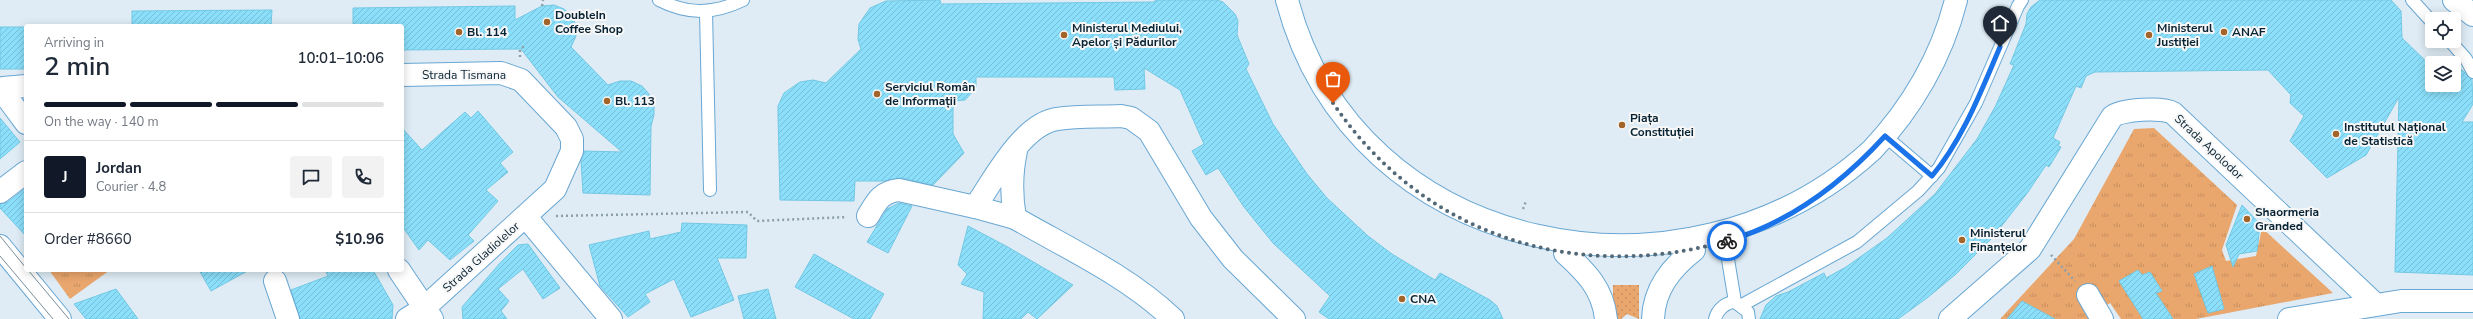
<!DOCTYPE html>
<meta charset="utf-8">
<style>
body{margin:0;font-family:"Nunito Sans",sans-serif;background:#f2f2f3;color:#1f2937;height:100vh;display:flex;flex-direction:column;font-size:15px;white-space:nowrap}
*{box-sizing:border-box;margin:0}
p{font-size:13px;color:#747a83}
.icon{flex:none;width:22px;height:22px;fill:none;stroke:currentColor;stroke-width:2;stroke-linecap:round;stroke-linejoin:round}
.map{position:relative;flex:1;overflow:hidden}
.panel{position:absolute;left:24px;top:24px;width:380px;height:248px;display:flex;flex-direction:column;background:#fff;border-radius:4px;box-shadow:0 2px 10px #0003}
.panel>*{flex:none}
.buttons{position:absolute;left:2425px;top:12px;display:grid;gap:8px}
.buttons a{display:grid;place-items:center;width:36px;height:36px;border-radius:4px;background:#fff;box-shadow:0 2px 10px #0003;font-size:20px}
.pin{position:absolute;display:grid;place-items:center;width:34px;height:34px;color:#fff;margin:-41px -17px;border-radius:50% 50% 50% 0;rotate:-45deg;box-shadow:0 0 4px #0007}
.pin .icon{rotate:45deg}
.courier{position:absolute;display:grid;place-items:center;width:40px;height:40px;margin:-20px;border:3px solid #1a73e8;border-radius:50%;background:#fff;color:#222;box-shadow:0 1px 5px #0007}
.head em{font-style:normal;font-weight:600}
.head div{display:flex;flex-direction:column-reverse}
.head{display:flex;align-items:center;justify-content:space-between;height:68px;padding:0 20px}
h1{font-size:26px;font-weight:600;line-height:30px}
.bar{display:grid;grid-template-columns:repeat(4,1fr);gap:6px 4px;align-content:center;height:48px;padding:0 20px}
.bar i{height:5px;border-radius:3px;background:#e0e1e3}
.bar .selected{background:#111827}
.bar p{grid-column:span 4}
.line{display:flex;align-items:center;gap:10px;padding:0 20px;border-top:1px solid #e0e1e3}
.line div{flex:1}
.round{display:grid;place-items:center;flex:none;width:42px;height:42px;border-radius:4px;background:#f2f2f3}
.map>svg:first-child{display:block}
</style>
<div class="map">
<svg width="2473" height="319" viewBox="0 0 2473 319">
<defs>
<pattern id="grass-dots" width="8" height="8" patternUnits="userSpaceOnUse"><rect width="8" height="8" fill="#e9a66d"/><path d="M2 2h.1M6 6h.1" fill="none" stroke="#c68f5f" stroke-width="1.8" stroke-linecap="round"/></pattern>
<pattern id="park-tufts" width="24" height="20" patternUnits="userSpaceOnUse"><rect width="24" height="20" fill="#e9a66d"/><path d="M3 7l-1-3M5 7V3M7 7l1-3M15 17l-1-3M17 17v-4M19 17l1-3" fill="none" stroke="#c68f5f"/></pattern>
<pattern id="building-hatch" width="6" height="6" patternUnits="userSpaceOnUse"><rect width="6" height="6" fill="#8bdffa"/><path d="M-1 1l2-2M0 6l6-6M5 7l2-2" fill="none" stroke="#76bfd7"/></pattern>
</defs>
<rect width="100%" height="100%" fill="#dfecf5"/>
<polygon fill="url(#grass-dots)" points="1613,285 1639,285 1639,319 1627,314 1621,319 1613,319"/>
<g fill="url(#park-tufts)">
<polygon points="2154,128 2237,205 2222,250 2226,261 2256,256 2262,228 2333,293 2196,319 2173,319 2168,311 2162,313 2154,294 2162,291 2150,272 2142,275 2138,270 2120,281 2143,319 2121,319 2110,303 2094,314 2096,319 2000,319 2074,239 2134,129"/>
<polygon points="49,270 110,270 70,299"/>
</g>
<g fill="url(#building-hatch)" stroke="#72c8e3">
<polygon points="940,0 941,4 1155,2 1155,0 1217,0 1223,2 1235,14 1238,21 1237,35 1249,64 1246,69 1273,124 1307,174 1327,198 1368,236 1392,254 1435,280 1440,273 1490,300 1497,306 1503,319 1329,319 1319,312 1330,296 1273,243 1244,207 1218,168 1206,175 1192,151 1204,144 1180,90 1144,68 1145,89 1115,90 1114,77 976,77 976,88 965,100 953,101 953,134 964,153 933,185 901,178 883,181 855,181 854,201 780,200 778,114 778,106 784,93 800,82 813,80 826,83 861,49 858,39 859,24 870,8 886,1"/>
<polygon points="2040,0 2391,0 2401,11 2402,38 2432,67 2432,85 2451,85 2454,88 2454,63 2472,79 2473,104 2462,122 2473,122 2473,275 2395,272 2399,97 2366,155 2327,178 2290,141 2304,116 2290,103 2291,95 2268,70 2095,72 2086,76 2081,88 2076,86 2053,138 2060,142 2058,146 2061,147 2049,167 2046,165 2028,192 1993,237 1956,274 1927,298 1898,319 1760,319 1766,305 1776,296 1788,292 1824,273 1826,278 1846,267 1887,238 1935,194 1977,139 1995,107 2014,65 2010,64 2026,24 2027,14 2031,7"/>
<polygon points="554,5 564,9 573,17 576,27 576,36 571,47 608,85 620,81 631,81 642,86 649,94 654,104 654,115 651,126 650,195 583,193 581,161 584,151 622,152 558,97 521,49 402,50 402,26 353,26 353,8 515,6 515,20 542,6"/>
<polygon points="272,10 271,26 132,26 132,11"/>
<rect x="0" y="27" width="26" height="42"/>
<polygon points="478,111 513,152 500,163 508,172 486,190 498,201 468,235 474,241 450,260 428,240 419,250 402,226 402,128 422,150 465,112 471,118"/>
<polygon points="0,118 20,142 0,159"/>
<polygon points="26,188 26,236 0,208 0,204 8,202"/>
<polygon points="899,203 912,206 888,253 867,242 887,209"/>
<polygon points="2242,205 2260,224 2257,251 2239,254 2233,267 2226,245"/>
<polygon points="682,223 747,225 746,258 717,258 734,300 691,317 674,279 645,294 650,302 628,317 600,286 589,245 649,231 650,239 681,232"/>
<polygon points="968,226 1006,246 1073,285 1037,319 1028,312 1021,319 983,319 984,292 961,284 967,274 958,265"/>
<polygon points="528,244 560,288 543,299 523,269 498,289 509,301 501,311 507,319 463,319 462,307 500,263 518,245"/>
<polygon points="814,254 884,294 870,319 854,319 795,287"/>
<polygon points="2212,266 2224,309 2208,313 2194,274"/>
<polygon points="199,270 249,270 211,291"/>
<polygon points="325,270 373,270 393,305 392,319 300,319 291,290 328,276"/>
<polygon points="2138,270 2142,275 2150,272 2162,291 2156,293 2173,319 2143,319 2119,281"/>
<polygon points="116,289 138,319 86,319 74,304"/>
<polygon points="768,289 776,319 744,319 738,296"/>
<polygon points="2022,301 2055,319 2007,319"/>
</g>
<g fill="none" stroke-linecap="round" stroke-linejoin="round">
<defs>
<g id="lane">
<path d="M659,0C688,15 714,14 743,0"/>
<polyline points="2412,0 2432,22"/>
<polyline points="706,12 710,190"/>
<polyline points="2450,41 2466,59 2473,72"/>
<polyline points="1885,136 1932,176"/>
<polyline points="1725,241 1735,302"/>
<polyline points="1742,305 1857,242 1918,191 1939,168 1976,103 2018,6 2022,0"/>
<path d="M1715,319C1717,310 1726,302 1735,302L1748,312L1749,319"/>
</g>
<g id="street">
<polyline points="402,75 501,73 521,80 566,127 572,139 572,151 555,189 423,309 407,319"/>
<polyline points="26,86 3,88 3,92 26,123"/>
<path d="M1016,151C1011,174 1011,195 1015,218C1069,249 1128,276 1173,319"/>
<polyline points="0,192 26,172"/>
<polyline points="975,207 1015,218"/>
<path d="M868,216C877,201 881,192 899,190L975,207C993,181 1022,124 1057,119C1078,116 1100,117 1121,116L1131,118L1149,131L1201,218L1233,259L1294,319"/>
<polyline points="526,217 611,319"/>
<polyline points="399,270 432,319"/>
<polyline points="275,281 288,319"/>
<polyline points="2088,295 2102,319"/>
<path d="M1950,319L2030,249L2112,117C2121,109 2163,107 2173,113L2375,304"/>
<polyline points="2289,319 2401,301 2473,301"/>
</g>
<g id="primary">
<path d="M1287,0C1355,259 1688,319 1872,150C1912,108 1942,56 1956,0"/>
<polyline points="2454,0 2473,15"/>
<polyline points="0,246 60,319"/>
<path d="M1565,253C1586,272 1603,289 1606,319"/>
<path d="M1653,319C1654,289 1671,268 1694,250"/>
</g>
</defs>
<use href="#lane" stroke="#69a7d3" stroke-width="14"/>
<use href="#street" stroke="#69a7d3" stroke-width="24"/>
<use href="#primary" stroke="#69a7d3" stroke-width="24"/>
<g stroke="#8c9fab" stroke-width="2.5" stroke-dasharray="2 3" stroke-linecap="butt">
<polyline points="542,6 543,0"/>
<polyline points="520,57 520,50 525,45"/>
<polyline points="1523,209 1526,201"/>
<polyline points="556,216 748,212 757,221 847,217"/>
<polyline points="2051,255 2075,281"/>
</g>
<use href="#lane" stroke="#fff" stroke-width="12"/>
<use href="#street" stroke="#fff" stroke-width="22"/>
<use href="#primary" stroke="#fff" stroke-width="22"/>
<g stroke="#798d99" stroke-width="1">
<polyline points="0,236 26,268"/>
<polyline points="0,256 53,319"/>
<polyline points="28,270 69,319"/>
</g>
</g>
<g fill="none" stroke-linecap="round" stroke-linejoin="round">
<path stroke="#536978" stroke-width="4" stroke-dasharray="0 7.2" d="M1333,103C1423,236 1575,284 1727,241"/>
<path stroke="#1a73e8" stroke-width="5" d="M1727,241C1790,223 1842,183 1885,136L1932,176C1963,139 1981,91 2000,47"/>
</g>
<g fill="#a26429" stroke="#f7f7f7" stroke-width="1.5">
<circle cx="547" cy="22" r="4"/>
<circle cx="459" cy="32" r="4"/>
<circle cx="2224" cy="32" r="4"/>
<circle cx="1064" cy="35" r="4"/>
<circle cx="2149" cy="35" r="4"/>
<circle cx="877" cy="94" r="4"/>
<circle cx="607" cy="101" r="4"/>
<circle cx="1622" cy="125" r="4"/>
<circle cx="2336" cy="134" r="4"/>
<circle cx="2247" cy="219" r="4"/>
<circle cx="1962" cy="240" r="4"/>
<circle cx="1402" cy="299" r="4"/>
</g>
<g text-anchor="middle" stroke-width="4" stroke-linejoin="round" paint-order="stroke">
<g font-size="12" font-weight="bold" fill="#082334" stroke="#f7f7f7" text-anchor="start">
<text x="555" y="19">DoubleIn<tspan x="555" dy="14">Coffee Shop</tspan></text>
<text x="1072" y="32">Ministerul Mediului,<tspan x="1072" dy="14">Apelor și Pădurilor</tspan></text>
<text x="2157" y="32">Ministerul<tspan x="2157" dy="14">Justiției</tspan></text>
<text x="467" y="36">Bl. 114</text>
<text x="2232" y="36">ANAF</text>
<text x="885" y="91">Serviciul Român<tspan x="885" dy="14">de Informații</tspan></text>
<text x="615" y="105">Bl. 113</text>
<text x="1630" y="122">Piața<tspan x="1630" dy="14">Constituției</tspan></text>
<text x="2344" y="131">Institutul Național<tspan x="2344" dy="14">de Statistică</tspan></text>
<text x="2255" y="216">Shaormeria<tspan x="2255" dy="14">Granded</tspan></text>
<text x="1970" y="237">Ministerul<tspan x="1970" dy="14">Finanțelor</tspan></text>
<text x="1410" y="303">CNA</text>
</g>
<g font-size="12" fill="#082334" stroke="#f7f7f7">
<text x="464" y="79">Strada Tismana</text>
<text transform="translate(2209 147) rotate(43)" y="4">Strada Apolodor</text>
<text transform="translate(481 257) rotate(-42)" y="4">Strada Gladiolelor</text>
</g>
</g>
</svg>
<div class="buttons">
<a><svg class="icon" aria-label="locate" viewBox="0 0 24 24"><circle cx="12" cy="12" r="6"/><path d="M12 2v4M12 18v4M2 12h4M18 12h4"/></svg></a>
<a><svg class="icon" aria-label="layers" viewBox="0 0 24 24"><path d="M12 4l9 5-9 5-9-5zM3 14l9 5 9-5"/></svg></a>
</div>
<div class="pin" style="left:1333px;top:103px;background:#ea580c"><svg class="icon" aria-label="bag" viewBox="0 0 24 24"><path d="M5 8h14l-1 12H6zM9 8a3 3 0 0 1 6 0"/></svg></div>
<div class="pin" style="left:2000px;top:47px;background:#1f2937"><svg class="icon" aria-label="home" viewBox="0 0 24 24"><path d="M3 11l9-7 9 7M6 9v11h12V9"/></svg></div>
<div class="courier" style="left:1727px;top:241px"><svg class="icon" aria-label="bike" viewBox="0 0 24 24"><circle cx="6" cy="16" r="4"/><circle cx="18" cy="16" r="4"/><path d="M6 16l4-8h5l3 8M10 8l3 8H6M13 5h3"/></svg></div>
<section class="panel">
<div class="head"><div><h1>2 min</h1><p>Arriving in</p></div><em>10:01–10:06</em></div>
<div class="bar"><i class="selected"></i><i class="selected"></i><i class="selected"></i><i></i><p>On the way · 140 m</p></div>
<div class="line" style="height:72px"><b class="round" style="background:#111827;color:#fff">J</b><div><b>Jordan</b><p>Courier · 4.8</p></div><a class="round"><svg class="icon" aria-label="chat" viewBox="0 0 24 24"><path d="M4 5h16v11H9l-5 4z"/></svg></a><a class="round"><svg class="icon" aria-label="phone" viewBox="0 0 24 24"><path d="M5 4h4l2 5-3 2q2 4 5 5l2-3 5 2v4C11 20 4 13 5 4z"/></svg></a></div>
<div class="line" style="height:52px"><div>Order #8660</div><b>$10.96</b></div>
</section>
</div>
